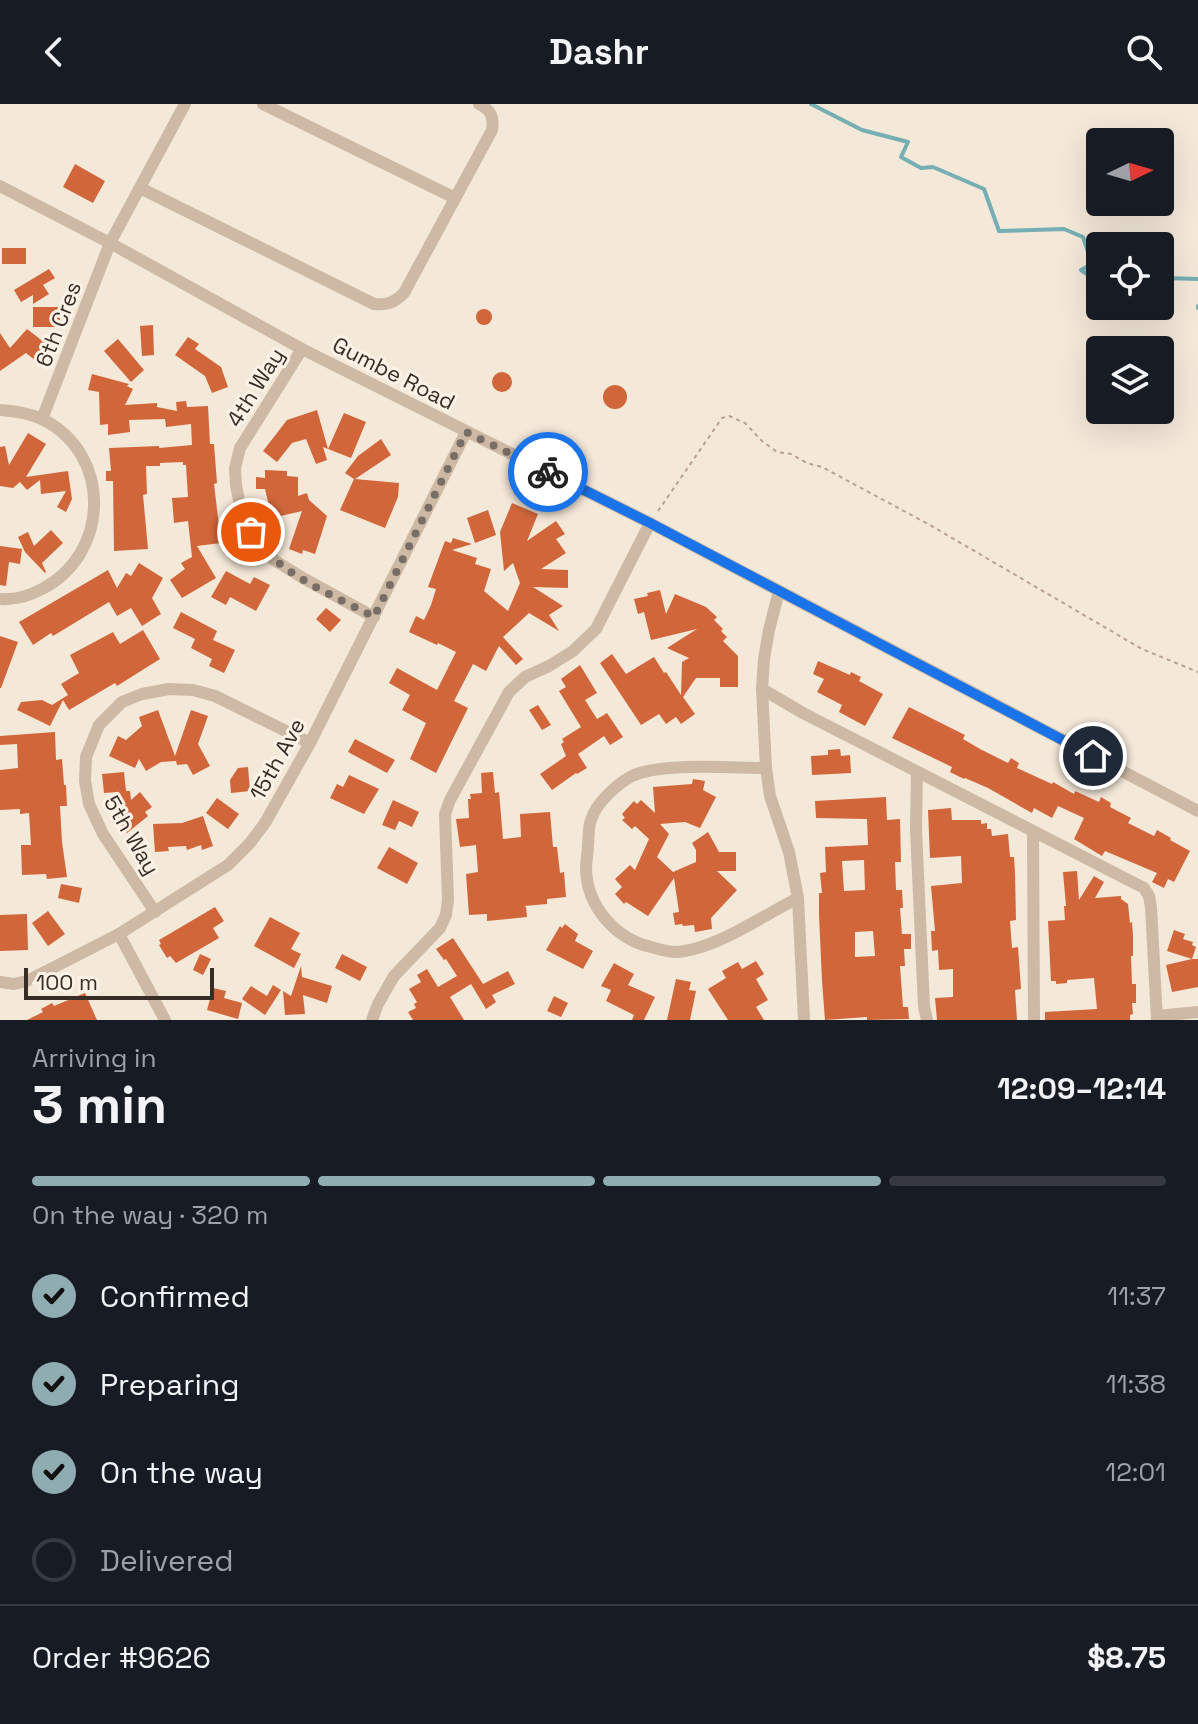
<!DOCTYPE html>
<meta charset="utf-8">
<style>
body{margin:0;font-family:"Space Grotesk",sans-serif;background:#242831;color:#f1f3f6;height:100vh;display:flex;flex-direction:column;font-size:30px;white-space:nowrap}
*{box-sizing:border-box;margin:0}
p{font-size:26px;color:#9ea1a6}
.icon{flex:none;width:44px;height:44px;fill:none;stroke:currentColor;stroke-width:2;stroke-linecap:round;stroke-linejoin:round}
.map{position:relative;height:916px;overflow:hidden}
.side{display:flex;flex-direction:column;background:#171b24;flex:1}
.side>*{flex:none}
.needle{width:52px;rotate:85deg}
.controls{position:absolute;left:1086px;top:24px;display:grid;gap:16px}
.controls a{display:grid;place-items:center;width:88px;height:88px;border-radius:8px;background:#171b24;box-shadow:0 8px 32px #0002;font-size:40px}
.scale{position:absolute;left:24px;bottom:20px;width:190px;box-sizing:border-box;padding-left:8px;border:4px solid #372c26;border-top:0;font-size:22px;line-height:28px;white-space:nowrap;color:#372c26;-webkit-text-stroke:6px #fbf2e6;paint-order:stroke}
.pin{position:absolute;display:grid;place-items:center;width:68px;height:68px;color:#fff;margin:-34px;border:4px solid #fff;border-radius:50%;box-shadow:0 2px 8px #0007}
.courier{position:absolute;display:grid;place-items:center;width:80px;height:80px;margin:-40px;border:6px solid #1a73e8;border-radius:50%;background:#fff;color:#222;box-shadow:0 2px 10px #0007}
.summary em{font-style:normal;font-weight:600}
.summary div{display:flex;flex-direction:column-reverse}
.summary{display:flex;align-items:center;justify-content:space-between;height:136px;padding:0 32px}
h1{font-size:52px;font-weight:600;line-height:60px}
.bar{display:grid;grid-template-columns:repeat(4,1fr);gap:12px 8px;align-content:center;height:96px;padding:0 32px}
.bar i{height:10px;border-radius:6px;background:#363941}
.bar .current{background:#8facb1}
.bar p{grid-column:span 4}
.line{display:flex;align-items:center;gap:20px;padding:0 32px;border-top:2px solid #363941}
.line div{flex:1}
ol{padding:0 32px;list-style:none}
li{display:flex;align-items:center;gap:24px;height:88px}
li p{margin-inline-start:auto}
li .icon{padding:8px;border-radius:50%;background:#8facb1;color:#111;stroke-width:4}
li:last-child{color:#9ea1a6}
li i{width:44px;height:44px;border:4px solid #363941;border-radius:50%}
header{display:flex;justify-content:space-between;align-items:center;height:104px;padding:0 32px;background:#171b24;font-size:36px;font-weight:600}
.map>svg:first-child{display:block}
</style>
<header><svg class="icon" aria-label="back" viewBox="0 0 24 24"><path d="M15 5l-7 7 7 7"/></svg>Dashr<svg class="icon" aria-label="search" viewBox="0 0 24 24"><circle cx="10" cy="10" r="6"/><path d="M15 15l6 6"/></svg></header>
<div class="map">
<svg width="1198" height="916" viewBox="0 0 1198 916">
<rect width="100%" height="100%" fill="#f4e8d9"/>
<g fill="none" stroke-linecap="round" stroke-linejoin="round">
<g stroke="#75aeb3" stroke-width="4">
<polyline points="811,0 862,26 908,38 901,53 921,64 933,63 984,85 999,127 1064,125 1083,133 1092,160 1081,166 1100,179"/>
<polyline points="1160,183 1164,174 1198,175"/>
<polyline points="1124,202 1130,208 1150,202"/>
<polyline points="1198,202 1198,204"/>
</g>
</g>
<g fill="#d1663a" fill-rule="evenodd">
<polygon points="75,60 105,77 93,99 63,83"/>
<rect x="2" y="144" width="24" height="16"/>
<polygon points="49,165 55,174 43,181 49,190 33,200 33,191 21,198 14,186"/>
<rect x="33" y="203" width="27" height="20"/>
<circle cx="484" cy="213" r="8"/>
<polygon points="153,221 154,251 142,252 140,222"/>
<polygon points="27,225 53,245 41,261 26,249 0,267 0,229 10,244"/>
<polygon points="188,233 199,240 195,245 221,263 228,283 212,289 205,272 175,251"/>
<polygon points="118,235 144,266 131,278 104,247"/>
<circle cx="502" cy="278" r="10"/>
<polygon points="92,270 129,280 127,282 133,285 125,301 157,299 157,303 177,307 176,298 186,297 187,303 208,302 210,340 214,340 217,379 214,380 221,439 197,442 216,474 182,494 170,476 185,465 181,459 192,453 188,417 174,419 172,394 188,393 186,361 183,361 183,358 160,359 160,362 146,362 147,390 143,391 148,445 114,447 113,377 106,377 106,367 111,367 109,344 159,342 159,344 192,341 191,320 166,323 165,315 129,316 130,328 108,331 108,320 100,321 99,288 88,286"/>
<circle cx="615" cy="293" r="12"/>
<polygon points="317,306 328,345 344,309 366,318 351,354 323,343 327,356 316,360 306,335 292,339 277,358 263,347 287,316"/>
<polygon points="28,329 46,340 26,373 68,367 72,395 66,408 57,403 66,387 41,390 40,376 27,386 20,378 13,384 0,382 0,343 5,342 9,361"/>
<polygon points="381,335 391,351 355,375 399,379 398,393 385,424 340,406 354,375 345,369 358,352"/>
<polygon points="265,366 287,367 287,372 298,373 298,392 307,389 309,396 327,412 315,450 303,446 302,450 289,445 302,407 272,414 265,385 256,385 256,373 265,374"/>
<polygon points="512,399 538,410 527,437 556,417 565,430 556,435 566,449 541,465 568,466 568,484 533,483 563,502 549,511 559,527 529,509 503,533 523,555 516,561 499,542 486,567 473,560 454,597 468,604 436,669 410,655 426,619 402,606 410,591 389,579 397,564 437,586 456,548 438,539 437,541 409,528 416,512 424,516 431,501 436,485 428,483 445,437 451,439 453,434 472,440 452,446 477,454 475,460 491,465 484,487 508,507 520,479 513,459 504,467 500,428"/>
<polygon points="488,406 496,431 475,439 467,414"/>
<polygon points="51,426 63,439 42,459 46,468 45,469 25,448 18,433 28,428 34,442"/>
<polygon points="0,442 22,445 20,460 9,458 6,482 0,481"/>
<polygon points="139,459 163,474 152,494 161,510 142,522 131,504 117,512 109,498 53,532 51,529 33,541 19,518 108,466 117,484 126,469 131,472"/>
<polygon points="226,467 250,480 254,473 270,481 256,507 230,493 226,501 211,493"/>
<polygon points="660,486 666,510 675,490 706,503 717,513 714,516 723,525 721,527 727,533 723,537 738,552 738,583 720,583 720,574 696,574 683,593 695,610 681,620 676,613 666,620 659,610 641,621 600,559 612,550 626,570 654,553 664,569 666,568 681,591 682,558 689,554 667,544 697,525 651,536 644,508 638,510 634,495 648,492 647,489"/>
<polygon points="326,504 341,516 330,528 316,515"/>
<polygon points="181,508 217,527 213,536 235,546 224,569 209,562 212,555 191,544 195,535 173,524"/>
<polygon points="143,526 160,555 117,582 115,579 69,606 63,596 50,622 17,606 21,598 42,596 52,601 68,591 61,580 79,569 70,551 113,528 120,540"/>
<polygon points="0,532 18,538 1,584 0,584"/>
<polygon points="818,557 850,571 851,568 861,573 859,577 883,590 865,622 839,608 842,601 817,588 824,575 813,570"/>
<polygon points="580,561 597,589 585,596 597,615 607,609 623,633 610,641 604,632 578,650 587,664 577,670 576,669 552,686 540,670 566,652 561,640 564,638 562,635 581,623 559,587 566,583 561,575"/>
<polygon points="538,601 551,621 542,626 529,606"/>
<polygon points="909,603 965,631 963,635 980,645 1008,659 1011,654 1019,659 1017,664 1052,680 1053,678 1074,690 1075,687 1099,698 1101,693 1111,699 1110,703 1131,714 1128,719 1154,732 1157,726 1171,734 1170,736 1190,747 1174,778 1168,775 1164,784 1152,778 1157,769 1105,747 1102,752 1074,735 1084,714 1058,702 1052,714 1034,704 1032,709 988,684 965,674 964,675 950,668 952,663 892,634"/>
<polygon points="158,606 175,652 191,606 208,612 198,640 210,662 193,671 187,660 177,661 176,657 161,658 146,667 139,655 135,664 109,652 118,632 126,636 142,622 139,613"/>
<polygon points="55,628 56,656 62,655 64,681 66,681 67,702 60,702 62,738 67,773 47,775 46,770 22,771 21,741 31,741 29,709 20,710 20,705 0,706 0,666 18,664 17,640 0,641 0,632"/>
<polygon points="355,635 395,656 387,669 348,648"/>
<polygon points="840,645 841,652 850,651 851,669 812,671 811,652 828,651 828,646"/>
<polygon points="248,663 250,687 231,689 230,676 238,664"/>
<polygon points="124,668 126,687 130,687 131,696 140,688 152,703 145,708 148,712 127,729 114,712 119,708 118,688 104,689 102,670"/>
<polygon points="493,668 495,689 499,688 503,735 521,733 520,710 550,708 553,743 557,743 560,769 564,768 566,793 547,795 547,800 524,802 526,803 527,813 487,817 487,810 469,811 466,770 478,768 476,741 460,743 456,715 469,714 468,695 471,695 470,690 482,689 481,669"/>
<polygon points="349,671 379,685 364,710 330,694 337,680 343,683"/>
<polygon points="693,675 705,677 703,686 716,693 700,724 685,718 660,720 669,730 657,753 673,768 696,758 696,746 692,739 708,728 719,748 736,748 736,767 717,767 737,786 711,814 712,825 695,828 694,821 683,822 682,820 675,821 673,809 679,808 674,774 648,812 626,798 624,800 615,790 622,783 615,775 630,761 635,766 649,735 635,722 632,725 622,716 625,714 622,710 634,697 637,700 641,696 655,709 653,683 692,680"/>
<path d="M886,693L887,716L900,715L901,758H895L896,786H902L903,804H900L902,830H911V845H904L905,862H900L903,903H908L909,915L867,916V913L825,916L822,877L819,811V789H822L820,769L826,768L825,743L868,741L867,715L816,714L815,697ZM864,756L865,786L844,787L842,757ZM873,827L875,852L855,853V828Z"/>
<polygon points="217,694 239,710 228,725 206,709"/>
<polygon points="393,696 419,708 412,723 399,717 395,726 382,721"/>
<polygon points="951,704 952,716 981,716 981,720 987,719 987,725 991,725 992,732 1008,730 1010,753 1014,753 1015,769 1016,816 1010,817 1012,844 1018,843 1021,885 1015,886 1017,916 937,916 935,894 953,893 953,865 939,866 938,846 932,847 931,827 935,827 931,782 962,779 961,752 930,754 928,706"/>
<polygon points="203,712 213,742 202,746 201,741 187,746 186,742 168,743 169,747 155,748 153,720 182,719"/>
<polygon points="389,743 418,759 407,780 377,764"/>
<polygon points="1077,767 1079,796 1094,772 1104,778 1095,794 1121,792 1121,795 1128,800 1130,819 1132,818 1133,832 1133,852 1131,852 1132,880 1136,880 1136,899 1132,899 1133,910 1130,911 1130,916 1045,916 1045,908 1097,905 1094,874 1067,876 1067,879 1056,880 1056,877 1051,877 1048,817 1065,816 1064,802 1066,802 1063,768"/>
<polygon points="61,780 82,784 79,799 58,794"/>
<polygon points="215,803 224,817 213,824 219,834 176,859 170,852 167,854 159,841 161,840 159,836"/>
<polygon points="48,807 65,830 48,842 32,819"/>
<polygon points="27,810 28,846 0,847 0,811"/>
<polygon points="270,813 300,829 291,845 301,850 294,864 254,842"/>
<polygon points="565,820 578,830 575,837 593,847 583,865 546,846 560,822 562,824"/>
<polygon points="1174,826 1185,830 1183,835 1193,838 1192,841 1196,843 1192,855 1167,847"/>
<polygon points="453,834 483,880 508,867 515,880 492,891 496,898 486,905 471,880 450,893 464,916 413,916 408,908 416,904 414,900 417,898 409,885 421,878 417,871 427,865 438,883 457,872 446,855 444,856 436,845"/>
<polygon points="200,850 211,855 203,871 193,866"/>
<polygon points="342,850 367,863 360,877 335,864"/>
<polygon points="1192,855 1198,855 1198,883 1172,888 1166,861"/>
<polygon points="756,857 764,870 756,875 768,896 756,903 764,916 728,916 708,885 726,874 722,867 738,858 742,865"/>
<polygon points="614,859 634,870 628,881 655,893 644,916 632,916 634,911 606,897 611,886 601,882"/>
<polygon points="301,862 302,873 332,882 327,899 303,891 305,910 285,911 283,887 291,892"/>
<polygon points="676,875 691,878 689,886 696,887 690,916 667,916"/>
<polygon points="273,881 281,886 265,911 242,895 251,882 267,892"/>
<polygon points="213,884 226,887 224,894 242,899 238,915 207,906"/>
<polygon points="85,889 97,916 27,916 43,908 41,905 52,899 54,902"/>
<polygon points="554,892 568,899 561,913 547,907"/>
</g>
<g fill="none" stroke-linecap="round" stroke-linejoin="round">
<polyline stroke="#b9a28e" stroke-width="2" stroke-dasharray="4 4" stroke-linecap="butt" points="658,407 722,314 729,312 745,319 762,337 777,348 791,350 807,359 822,363 930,421 1142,545 1198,568"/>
<g stroke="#cdb9a4" stroke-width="12">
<polyline points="263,0 455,94"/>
<polyline points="0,82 110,139 302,245 650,419 1198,707"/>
<path d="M140,84L374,200C387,201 394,199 404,189L492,26C494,13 491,6 479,0"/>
<polyline points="302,245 240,344 235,364 236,382 243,414 260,442 274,456 303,474 374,513"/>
<path d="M0,306C14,307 29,309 42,315C113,350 110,450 42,485C29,492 14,496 0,495"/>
<polyline points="42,315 110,139 185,0"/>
<polyline points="779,487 769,526 764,555 762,585 766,664 770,692 789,748 798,794 804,916"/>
<polyline points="762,585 803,609 1144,784 1149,792 1151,803 1157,916"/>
<path d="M766,664C733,664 661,658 632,672C617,680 596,699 591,716C588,723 589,733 588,740C588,748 586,757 586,765C587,803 616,835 651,843C659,845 668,848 675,848C713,847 764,811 798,794"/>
<polyline points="917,668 916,725 924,903 927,916"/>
<polyline points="1033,727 1034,916"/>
<polyline points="155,808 103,730 89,700 85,677 86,653 99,621 122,598 142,590 169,585 193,586 215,592 310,639"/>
<polyline points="119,830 165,916"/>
<polyline points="0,878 14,880 27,877 119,830 228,761 250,739 265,719 310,639 466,328"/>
<polyline points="1157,912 1198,908"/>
<polyline points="372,916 378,900 394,872 440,824 446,811 448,796 445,710 450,696 509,588 525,573 549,562 573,547 596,525 650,419"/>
</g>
</g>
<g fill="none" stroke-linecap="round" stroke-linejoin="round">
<path stroke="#796e65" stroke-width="8" stroke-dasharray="0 14.4" d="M251,428C275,469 333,491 374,513L466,328L548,368"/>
<polyline stroke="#1a73e8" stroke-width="10" points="548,368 650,419 1093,652"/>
</g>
<g text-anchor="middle" stroke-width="6" stroke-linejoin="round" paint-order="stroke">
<g font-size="22" fill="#372c26" stroke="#fbf2e6">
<text transform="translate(58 220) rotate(-69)" y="8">6th Cres</text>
<text transform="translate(394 269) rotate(27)" y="8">Gumbe Road</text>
<text transform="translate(255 283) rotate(-58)" y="8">4th Way</text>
<text transform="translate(277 655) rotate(-61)" y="8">15th Ave</text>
<text transform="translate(132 731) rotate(60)" y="8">5th Way</text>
</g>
</g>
</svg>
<div class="controls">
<a><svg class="needle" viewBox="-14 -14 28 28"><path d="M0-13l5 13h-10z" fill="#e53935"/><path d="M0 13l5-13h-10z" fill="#9ea1a6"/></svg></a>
<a><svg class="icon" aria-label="locate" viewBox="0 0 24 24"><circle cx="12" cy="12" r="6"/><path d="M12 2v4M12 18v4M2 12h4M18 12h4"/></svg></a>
<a><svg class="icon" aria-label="layers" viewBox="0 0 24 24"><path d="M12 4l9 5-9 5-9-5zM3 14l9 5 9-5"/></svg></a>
</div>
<div class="scale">100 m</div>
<div class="pin" style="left:251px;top:428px;background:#ea580c"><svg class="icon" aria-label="bag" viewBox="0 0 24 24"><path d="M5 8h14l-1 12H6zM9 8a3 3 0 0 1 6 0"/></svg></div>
<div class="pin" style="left:1093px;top:652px;background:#1f2937"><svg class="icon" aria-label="home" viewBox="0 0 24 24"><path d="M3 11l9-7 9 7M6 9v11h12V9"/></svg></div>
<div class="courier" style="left:548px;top:368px"><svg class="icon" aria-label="bike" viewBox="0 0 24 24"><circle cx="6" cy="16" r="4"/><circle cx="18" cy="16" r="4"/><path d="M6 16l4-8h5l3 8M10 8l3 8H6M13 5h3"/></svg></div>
</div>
<section class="side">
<div class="summary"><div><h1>3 min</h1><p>Arriving in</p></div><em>12:09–12:14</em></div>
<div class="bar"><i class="current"></i><i class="current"></i><i class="current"></i><i></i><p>On the way · 320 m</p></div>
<ol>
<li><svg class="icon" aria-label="check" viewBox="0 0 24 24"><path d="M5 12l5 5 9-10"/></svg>Confirmed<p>11:37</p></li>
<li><svg class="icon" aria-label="check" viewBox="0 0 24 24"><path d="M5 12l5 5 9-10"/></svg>Preparing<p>11:38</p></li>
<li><svg class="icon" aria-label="check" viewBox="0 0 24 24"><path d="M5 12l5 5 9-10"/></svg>On the way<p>12:01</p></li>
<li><i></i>Delivered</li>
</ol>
<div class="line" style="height:104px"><div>Order #9626</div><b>$8.75</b></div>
</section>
